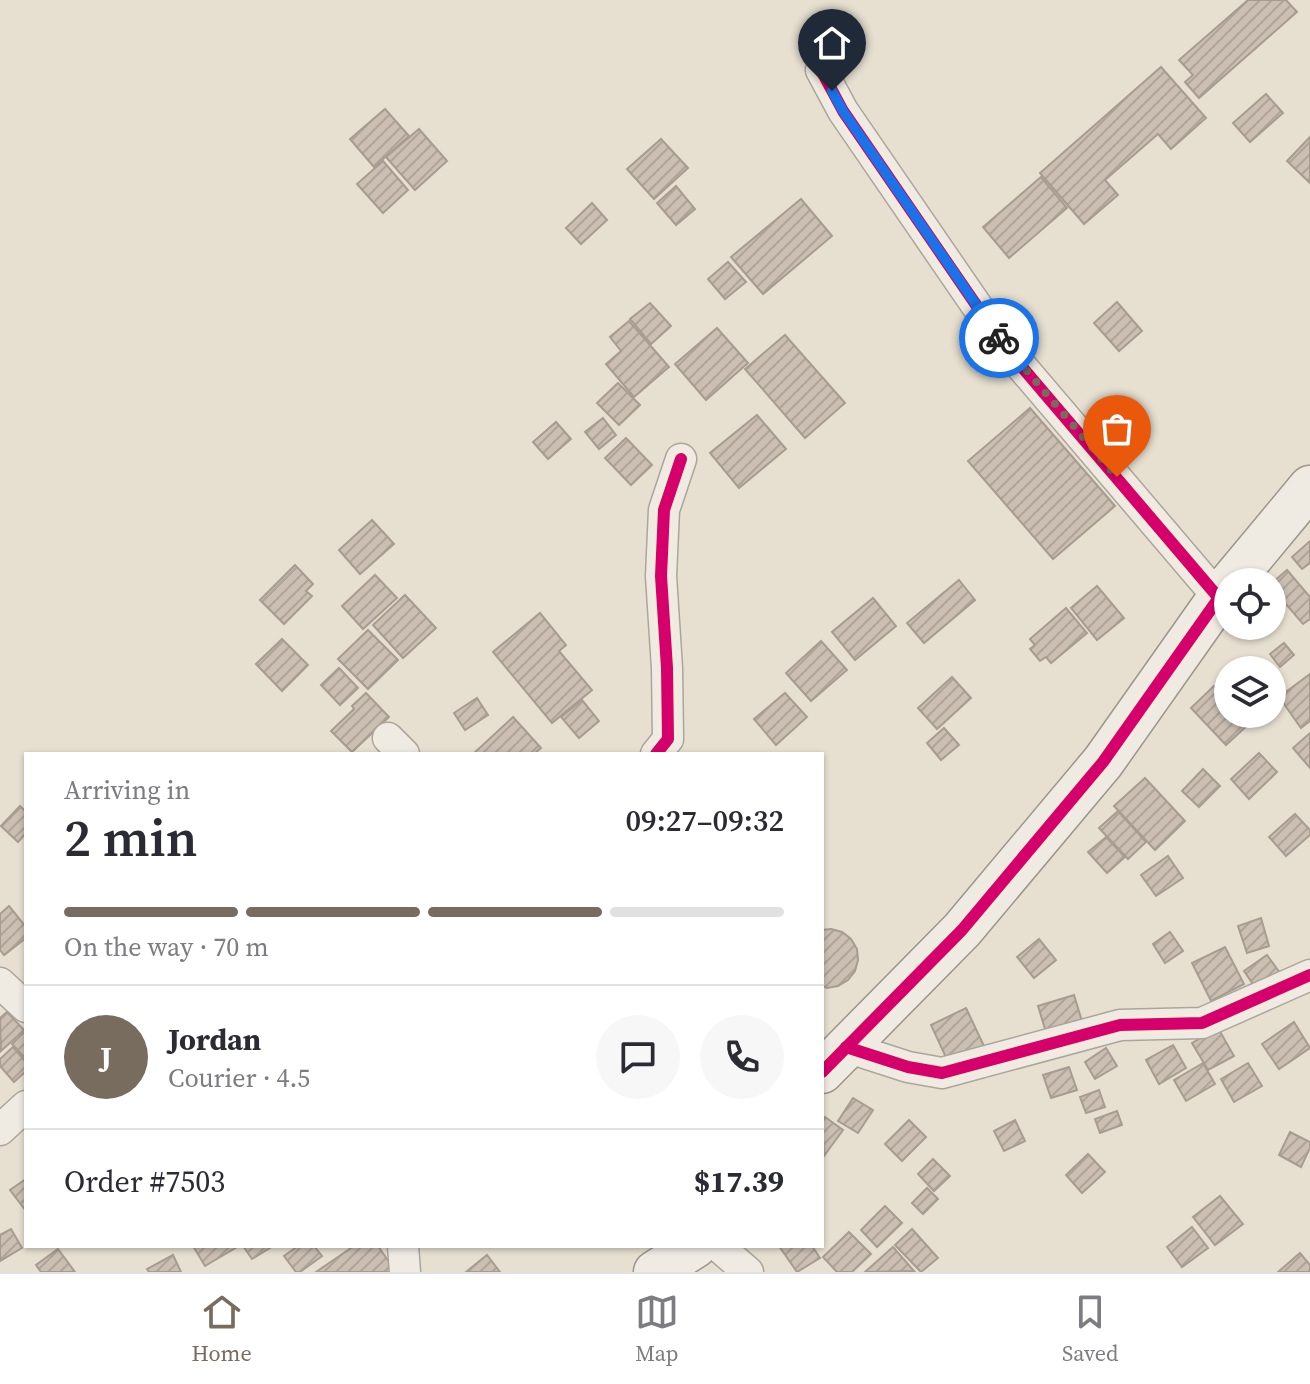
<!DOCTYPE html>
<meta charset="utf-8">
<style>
body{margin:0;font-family:"Source Serif 4",serif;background:#f7f7f7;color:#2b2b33;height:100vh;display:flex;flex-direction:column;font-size:30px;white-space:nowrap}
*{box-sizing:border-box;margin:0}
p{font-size:26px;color:#7c7c81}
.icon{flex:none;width:44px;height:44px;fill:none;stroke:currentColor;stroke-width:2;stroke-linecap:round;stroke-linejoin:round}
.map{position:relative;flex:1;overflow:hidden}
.details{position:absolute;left:24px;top:752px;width:800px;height:496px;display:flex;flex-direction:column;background:#fff;border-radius:0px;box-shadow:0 2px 6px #0004}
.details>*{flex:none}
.tools{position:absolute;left:1214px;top:568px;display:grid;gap:16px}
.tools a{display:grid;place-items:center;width:72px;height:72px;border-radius:50%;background:#fff;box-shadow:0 2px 6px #0004;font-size:40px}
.pin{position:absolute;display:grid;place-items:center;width:68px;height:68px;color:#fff;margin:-82px -34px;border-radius:50% 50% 50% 0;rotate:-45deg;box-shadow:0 0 8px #0007}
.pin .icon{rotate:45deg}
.courier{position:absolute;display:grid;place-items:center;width:80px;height:80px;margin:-40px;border:6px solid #1a73e8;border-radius:50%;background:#fff;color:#222;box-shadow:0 2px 10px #0007}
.overview em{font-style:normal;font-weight:600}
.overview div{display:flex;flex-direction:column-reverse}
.overview{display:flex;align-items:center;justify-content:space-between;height:136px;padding:0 40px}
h1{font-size:52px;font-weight:600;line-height:60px}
.bar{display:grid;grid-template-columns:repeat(4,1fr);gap:12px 8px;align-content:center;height:96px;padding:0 40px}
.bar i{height:10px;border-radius:6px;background:#e1e1e2}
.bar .active{background:#786c5e}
.bar p{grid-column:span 4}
.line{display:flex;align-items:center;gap:20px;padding:0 40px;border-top:2px solid #e1e1e2}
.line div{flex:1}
.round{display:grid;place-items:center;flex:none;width:84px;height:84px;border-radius:42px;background:#f7f7f7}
.menu{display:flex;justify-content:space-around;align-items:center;height:112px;border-top:2px solid #e1e1e2;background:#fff;font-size:22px;color:#7c7c81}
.menu a{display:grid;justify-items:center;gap:4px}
.menu .active{color:#786c5e}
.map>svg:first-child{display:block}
</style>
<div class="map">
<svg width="1310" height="1272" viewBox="0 0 1310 1272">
<defs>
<pattern id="building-hatch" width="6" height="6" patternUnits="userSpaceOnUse" patternTransform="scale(2)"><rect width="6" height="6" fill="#cbbfb2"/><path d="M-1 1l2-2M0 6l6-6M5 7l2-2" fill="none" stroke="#afa499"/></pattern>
</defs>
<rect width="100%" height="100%" fill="#e7e0d1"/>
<g fill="url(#building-hatch)" stroke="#a89c90" stroke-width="2">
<polygon points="1248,0 1286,0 1297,12 1199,98 1185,82 1193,75 1179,60"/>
<polygon points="1161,67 1206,118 1171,149 1158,134 1105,180 1118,195 1084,224 1040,173"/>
<polygon points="1266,94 1283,113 1250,142 1233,123"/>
<polygon points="385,109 409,136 374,167 350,139"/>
<polygon points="419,129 447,161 415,190 386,157"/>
<polygon points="1310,137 1310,183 1287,161"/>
<polygon points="661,139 688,168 654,199 627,169"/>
<polygon points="383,161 408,190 383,213 357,184"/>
<polygon points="1041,177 1067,208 1009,258 983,227"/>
<polygon points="676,186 695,209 676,225 657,203"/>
<polygon points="801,199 832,236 763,294 731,257"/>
<polygon points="592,203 607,220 581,244 566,228"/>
<polygon points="728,262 746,282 725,299 708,279"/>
<polygon points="1117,302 1142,331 1119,351 1094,323"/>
<polygon points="650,303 671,326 651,344 630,319"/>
<polygon points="629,321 669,367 634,397 606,364 621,351 610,337"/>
<polygon points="717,328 748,363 706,400 675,364"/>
<polygon points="785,335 845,403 805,438 745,369"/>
<polygon points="618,383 640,405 619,425 597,403"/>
<polygon points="1030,408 1115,506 1053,559 968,461"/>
<polygon points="757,415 786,449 739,488 710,453"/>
<polygon points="603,418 616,435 599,449 585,432"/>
<polygon points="556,422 571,439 548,459 533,442"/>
<polygon points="626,438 652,465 631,485 605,458"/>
<polygon points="372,520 394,544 360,574 339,550"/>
<polygon points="1310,541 1310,563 1302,569 1292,557"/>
<polygon points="295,565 313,584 306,591 312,596 284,624 260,600"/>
<polygon points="1287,570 1310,597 1310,619 1303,624 1272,588 1272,583"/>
<polygon points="375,575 397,598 363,629 342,606"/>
<polygon points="959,580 975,600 924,643 907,623"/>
<polygon points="1097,586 1124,618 1097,640 1071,608"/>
<polygon points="405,595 436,628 403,658 373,625"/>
<polygon points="873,598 896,626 855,660 832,632"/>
<polygon points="1066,608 1087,633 1051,663 1046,657 1040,661 1030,649 1035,645 1030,639"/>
<polygon points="540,613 566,645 559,651 592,690 552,723 493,652"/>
<polygon points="368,630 398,660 368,689 338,659"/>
<polygon points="282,639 308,665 282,691 256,664"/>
<polygon points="821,641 847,670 811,701 786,673"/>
<polygon points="1284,643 1294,655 1280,667 1270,654"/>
<polygon points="339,668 358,688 340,705 321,685"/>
<polygon points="1310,674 1310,721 1301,728 1279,697"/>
<polygon points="952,677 971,698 937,729 918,708"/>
<polygon points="1214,686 1228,700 1228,714 1241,714 1250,723 1226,745 1191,708"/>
<polygon points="366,693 389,717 352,752 331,731 354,709 352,706"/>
<polygon points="785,693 807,717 776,745 754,719"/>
<polygon points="477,698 488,715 465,730 454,713"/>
<polygon points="582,700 599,721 579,738 561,717"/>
<polygon points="513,717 541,748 534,754 473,754"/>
<polygon points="944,728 959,745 941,760 927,743"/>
<polygon points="1310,733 1310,768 1293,748"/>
<polygon points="1259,753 1277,772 1249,799 1231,779"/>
<polygon points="1203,769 1220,786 1199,807 1182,791"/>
<polygon points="1145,778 1185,821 1155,850 1114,806"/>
<polygon points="20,806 26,812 26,833 18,842 1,826"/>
<polygon points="1118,811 1146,842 1128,859 1099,828"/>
<polygon points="1295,814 1310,830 1310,835 1286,856 1269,837"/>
<polygon points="1106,837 1125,857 1107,873 1088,852"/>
<polygon points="1168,856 1183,878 1156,896 1141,875"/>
<polygon points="9,906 26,927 26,938 4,955 0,950 0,914"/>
<polygon points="1261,918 1269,946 1247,953 1238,926"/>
<polygon points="831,929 842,932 851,939 857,949 858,960 855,971 848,980 838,986 827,988 822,986 822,930"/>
<polygon points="1170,932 1183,951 1165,963 1153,944"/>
<polygon points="1039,939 1056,960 1034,978 1017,957"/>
<polygon points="1225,947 1244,984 1211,1001 1192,963"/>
<polygon points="1267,955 1283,977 1259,993 1244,971"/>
<polygon points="1074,995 1085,1031 1049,1042 1038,1006"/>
<polygon points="966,1008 984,1046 949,1064 931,1025"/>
<polygon points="7,1012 24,1030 1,1051 0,1018"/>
<polygon points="1294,1022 1310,1048 1279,1069 1262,1044"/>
<polygon points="1218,1028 1234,1056 1208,1070 1192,1043"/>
<polygon points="26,1030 26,1059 12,1044"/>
<polygon points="1173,1045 1186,1068 1159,1084 1146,1060"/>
<polygon points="13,1047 26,1062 26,1071 14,1082 0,1066 0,1059"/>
<polygon points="1106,1048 1117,1066 1095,1079 1085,1062"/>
<polygon points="1203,1063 1215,1084 1186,1101 1174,1080"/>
<polygon points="1248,1063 1262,1086 1234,1102 1221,1079"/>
<polygon points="1069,1067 1077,1090 1051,1098 1043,1075"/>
<polygon points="1099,1090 1105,1107 1086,1113 1080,1097"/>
<polygon points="853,1098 873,1110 858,1133 838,1121"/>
<polygon points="1117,1111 1122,1125 1100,1133 1095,1119"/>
<polygon points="825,1117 843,1130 824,1156 822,1121"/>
<polygon points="909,1120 926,1137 902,1161 885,1144"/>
<polygon points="1015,1120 1025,1141 1004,1151 994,1131"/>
<polygon points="1290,1132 1310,1142 1310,1148 1301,1167 1279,1155"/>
<polygon points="1088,1154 1105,1172 1082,1193 1066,1175"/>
<polygon points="933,1159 950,1176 934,1191 918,1174"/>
<polygon points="26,1179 26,1211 10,1190"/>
<polygon points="927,1188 938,1199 923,1214 912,1203"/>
<polygon points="1220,1196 1243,1224 1215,1245 1193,1217"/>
<polygon points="885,1206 902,1223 877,1247 861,1230"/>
<polygon points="1192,1227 1208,1248 1182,1267 1167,1247"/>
<polygon points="11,1229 22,1248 0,1261 0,1235"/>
<polygon points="912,1229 938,1258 921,1272 895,1245"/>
<polygon points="849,1232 871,1254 852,1272 837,1272 823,1257"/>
<polygon points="193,1246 236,1246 237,1247 205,1266"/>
<polygon points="243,1246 273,1246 252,1259"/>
<polygon points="298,1246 314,1246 322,1256 300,1272 296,1272 284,1256"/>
<polygon points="354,1246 378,1246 396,1272 316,1272"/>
<polygon points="779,1246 812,1246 820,1258 797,1272"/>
<polygon points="893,1247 914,1271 865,1272"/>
<polygon points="58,1249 75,1272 41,1272 36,1265"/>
<polygon points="1300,1253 1310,1265 1310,1272 1278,1272"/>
<polygon points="173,1255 181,1272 149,1272 147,1269"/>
<polygon points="487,1255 500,1272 466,1272"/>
</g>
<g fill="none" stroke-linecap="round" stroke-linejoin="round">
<defs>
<g id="street">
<polyline points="821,70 843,111 1005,347 1218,597"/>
<polyline points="388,738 404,754"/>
<polyline points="656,754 668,739 667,668 661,576 664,510 681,459"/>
<polyline points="0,983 26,1007"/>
<polyline points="846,1047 908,1067 942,1073 1120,1025 1202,1023 1310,975"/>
<polyline points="0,1130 26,1106"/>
<polyline points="403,1246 405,1272"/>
<polyline points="718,1246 748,1272"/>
</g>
<g id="secondary">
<polyline points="1231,582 1310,487"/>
<polyline points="822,1072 962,930 1103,762 1228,585"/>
<polyline points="655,1272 696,1246"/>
</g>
</defs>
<use href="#street" stroke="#ada599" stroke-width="33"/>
<use href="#secondary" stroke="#9c958a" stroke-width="45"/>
<use href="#street" stroke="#efebe3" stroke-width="30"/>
<use href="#secondary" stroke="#efebe3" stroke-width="42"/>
<defs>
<g id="cycleway">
<polyline points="821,70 843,111 1005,347 1218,597"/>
<polyline points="656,754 668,739 667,668 661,576 664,510 681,459"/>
<polyline points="846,1047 908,1067 942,1073 1120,1025 1202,1023 1310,975"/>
<polyline points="822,1072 962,930 1103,762 1228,585"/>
</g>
</defs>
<use href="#cycleway" stroke="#f7eed8" stroke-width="17"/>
<use href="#cycleway" stroke="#d6006c" stroke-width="12"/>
</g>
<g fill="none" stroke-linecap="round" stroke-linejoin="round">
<polyline stroke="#786c5e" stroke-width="8" stroke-dasharray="0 14.4" points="999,338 1117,477"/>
<polyline stroke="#1a73e8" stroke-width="10" points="832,91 843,111 999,338"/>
</g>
</svg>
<div class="tools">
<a><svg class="icon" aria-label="locate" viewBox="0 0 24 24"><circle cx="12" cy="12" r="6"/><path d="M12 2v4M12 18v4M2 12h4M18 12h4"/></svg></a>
<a><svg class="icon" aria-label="layers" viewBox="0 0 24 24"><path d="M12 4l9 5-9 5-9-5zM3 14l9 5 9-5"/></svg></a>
</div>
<div class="pin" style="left:1117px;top:477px;background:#ea580c"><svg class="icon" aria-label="bag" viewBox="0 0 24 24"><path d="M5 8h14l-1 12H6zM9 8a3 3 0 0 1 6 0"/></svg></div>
<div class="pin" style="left:832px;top:91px;background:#1f2937"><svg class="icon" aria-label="home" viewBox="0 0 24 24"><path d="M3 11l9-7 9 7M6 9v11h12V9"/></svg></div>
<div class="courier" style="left:999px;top:338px"><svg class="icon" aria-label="bike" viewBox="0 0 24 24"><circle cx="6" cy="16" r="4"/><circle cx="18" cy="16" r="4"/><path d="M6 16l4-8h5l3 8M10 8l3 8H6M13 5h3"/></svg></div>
<section class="details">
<div class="overview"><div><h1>2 min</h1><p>Arriving in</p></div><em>09:27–09:32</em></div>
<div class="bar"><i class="active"></i><i class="active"></i><i class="active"></i><i></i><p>On the way · 70 m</p></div>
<div class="line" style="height:144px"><b class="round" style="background:#786c5e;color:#fff">J</b><div><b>Jordan</b><p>Courier · 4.5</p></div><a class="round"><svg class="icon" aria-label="chat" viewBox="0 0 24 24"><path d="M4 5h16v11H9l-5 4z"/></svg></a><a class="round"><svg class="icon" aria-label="phone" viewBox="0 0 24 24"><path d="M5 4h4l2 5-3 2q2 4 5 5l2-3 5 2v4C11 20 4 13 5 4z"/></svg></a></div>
<div class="line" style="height:104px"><div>Order #7503</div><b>$17.39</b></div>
</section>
</div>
<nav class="menu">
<a class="active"><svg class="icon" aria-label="home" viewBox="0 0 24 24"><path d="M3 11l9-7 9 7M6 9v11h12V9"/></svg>Home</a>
<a><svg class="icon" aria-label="map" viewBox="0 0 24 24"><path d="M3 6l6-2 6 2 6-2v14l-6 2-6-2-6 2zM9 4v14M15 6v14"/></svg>Map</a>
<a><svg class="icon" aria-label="saved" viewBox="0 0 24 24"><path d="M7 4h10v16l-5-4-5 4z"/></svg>Saved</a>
</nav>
